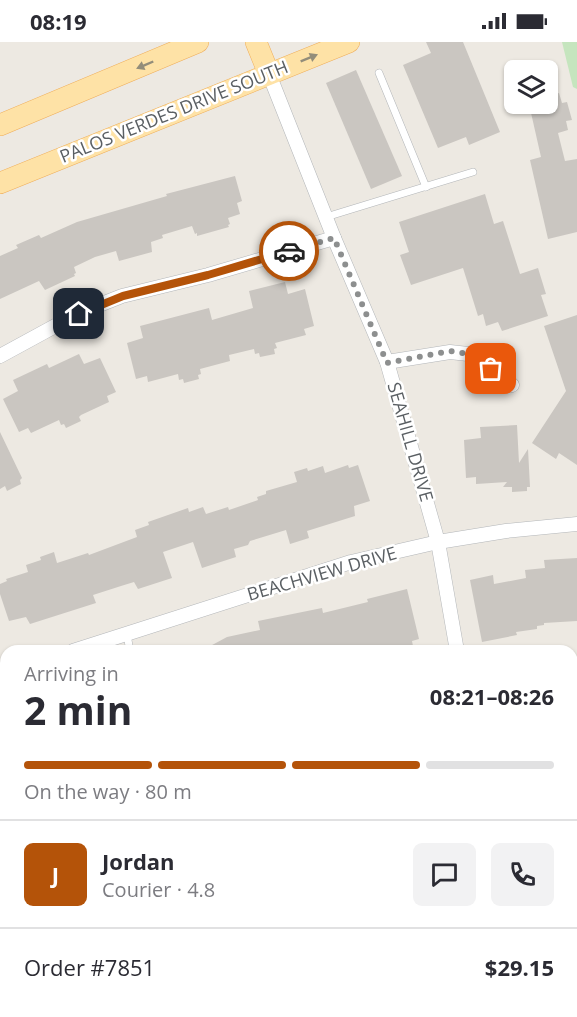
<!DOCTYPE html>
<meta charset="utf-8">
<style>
body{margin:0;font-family:"Open Sans",sans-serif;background:#f2f2f3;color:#2b2b33;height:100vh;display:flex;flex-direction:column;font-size:22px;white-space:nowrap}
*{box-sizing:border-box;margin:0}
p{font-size:20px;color:#7c7c81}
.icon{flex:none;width:33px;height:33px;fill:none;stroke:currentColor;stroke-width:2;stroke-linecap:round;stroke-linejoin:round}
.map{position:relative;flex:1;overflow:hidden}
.side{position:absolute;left:0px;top:603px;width:578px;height:372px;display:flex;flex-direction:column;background:#fff;border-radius:18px 18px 0 0;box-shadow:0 2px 4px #0004}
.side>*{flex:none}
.buttons{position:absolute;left:504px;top:18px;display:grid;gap:12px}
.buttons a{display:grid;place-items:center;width:54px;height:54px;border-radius:9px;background:#fff;box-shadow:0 2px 4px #0004;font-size:30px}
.pin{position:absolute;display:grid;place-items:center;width:51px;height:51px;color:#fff;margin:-26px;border-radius:12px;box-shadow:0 3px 9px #0006}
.courier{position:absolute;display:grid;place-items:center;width:60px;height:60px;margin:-30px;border:4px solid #b45309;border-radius:50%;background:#fff;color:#222;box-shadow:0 2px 8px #0007}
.headline em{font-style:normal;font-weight:700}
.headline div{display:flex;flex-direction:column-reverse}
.headline{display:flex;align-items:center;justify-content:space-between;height:102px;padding:0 24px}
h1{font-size:39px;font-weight:700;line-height:45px}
.bar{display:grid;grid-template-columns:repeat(4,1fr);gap:9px 6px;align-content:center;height:72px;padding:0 24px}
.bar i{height:8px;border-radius:4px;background:#e1e1e2}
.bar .selected{background:#b45309}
.bar p{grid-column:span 4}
.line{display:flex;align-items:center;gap:15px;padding:0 24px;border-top:2px solid #e1e1e2}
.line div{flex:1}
.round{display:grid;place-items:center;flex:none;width:63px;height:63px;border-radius:9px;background:#f2f2f3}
.status{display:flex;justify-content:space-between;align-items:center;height:42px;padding:0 30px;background:#fff;direction:ltr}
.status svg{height:16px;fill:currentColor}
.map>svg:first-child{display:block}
</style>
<div class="status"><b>08:19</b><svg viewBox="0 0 49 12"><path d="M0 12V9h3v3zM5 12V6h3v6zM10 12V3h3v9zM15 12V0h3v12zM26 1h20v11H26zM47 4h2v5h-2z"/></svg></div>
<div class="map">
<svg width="577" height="975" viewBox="0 0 577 975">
<rect width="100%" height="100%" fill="#ede9e2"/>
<polygon fill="#c5e5be" points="562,0 577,0 577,47 573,45"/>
<g fill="#cac6c1">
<polygon points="426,0 463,0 500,90 469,103 466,95 438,106 403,23 431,11"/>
<polygon points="356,28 402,134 371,147 326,41"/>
<polygon points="559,51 562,61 567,60 572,78 566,79 568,88 558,91 565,119 577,117 577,190 548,197 530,118 541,115 529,62 548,62 548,54"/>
<polygon points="235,134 242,159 237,161 240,172 228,176 230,182 228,183 229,185 197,194 197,191 195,192 192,184 162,193 163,196 151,200 152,210 119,219 116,209 95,215 74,225 76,231 74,232 75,234 45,248 39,239 0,257 0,214 18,206 16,203 39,193 41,196 77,180 167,154 166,152"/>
<polygon points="485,152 494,182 503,179 520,232 538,226 546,252 541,253 548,274 502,289 498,280 486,284 483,272 478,274 463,226 411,243 400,213 409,210 399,180"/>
<polygon points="285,240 288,252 305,247 314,284 304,287 306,293 275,301 277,306 274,307 275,312 260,315 259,311 255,312 254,307 229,313 230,319 200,327 201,332 198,333 199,337 184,341 183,337 179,338 178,332 148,340 147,334 136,337 127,301 143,296 140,284 209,266 212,278 253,266 249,249"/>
<polygon points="577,273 577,423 559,411 556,417 532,401 566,349 544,284"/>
<polygon points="79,312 84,322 100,316 116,350 107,354 109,360 81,373 79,375 81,379 66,386 64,382 61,383 59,378 31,391 28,386 19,390 3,357 18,349 13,338 47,322 49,326"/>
<polygon points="517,383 519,421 528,407 530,445 527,445 527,449 512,450 512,445 503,445 507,440 476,442 476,435 466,436 464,398 481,396 480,385"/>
<polygon points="0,390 22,436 20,438 21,442 7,449 5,444 0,447"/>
<polygon points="348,423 349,426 358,423 370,459 354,464 355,474 307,489 309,496 290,502 286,488 250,499 248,503 234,507 236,515 202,526 193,500 163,510 172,536 138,547 134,540 121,544 93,553 96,561 30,582 26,575 9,579 0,552 0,542 7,539 6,537 28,530 26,523 41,518 40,515 54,510 57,521 88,511 89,513 137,495 135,488 149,483 148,480 188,466 189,470 203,465 206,472 228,465 229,468 258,458 257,455 266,452 266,449 297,440 294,430 307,426 308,429 323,424 325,431"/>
<polygon points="577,516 577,579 544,581 544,583 537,584 537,587 516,590 517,593 482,600 470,538 493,533 494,542 526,536 525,528 545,526 544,518"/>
<polygon points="407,547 419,597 412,599 414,609 201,609 227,595 260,588 258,579 322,566 323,571 368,560 367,557"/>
</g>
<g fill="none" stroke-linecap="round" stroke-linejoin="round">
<defs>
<g id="service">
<polyline points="379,31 426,145"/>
<polyline points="326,175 473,130"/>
<polyline points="127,593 130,609"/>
<polyline points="0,810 6,808"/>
</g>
<g id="minor">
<polyline points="269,32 334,196 387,320 438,500 457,609"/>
<polyline points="0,314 79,271 122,254 208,233 334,196"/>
<polyline points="387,320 450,310 468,312 512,343"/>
<polyline points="73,609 351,520 438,500 506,489 577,482"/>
<polyline points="0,631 6,629"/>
<polyline points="60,969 62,975"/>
<polyline points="344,969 346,975"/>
<polyline points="527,975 534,969"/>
</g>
<g id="primary">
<polyline points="256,0 269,32"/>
<polyline points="0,83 198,0"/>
<polyline points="0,141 349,0"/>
</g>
</defs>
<use href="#service" stroke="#b3b6b9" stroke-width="8"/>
<use href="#minor" stroke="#b3b6b9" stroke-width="15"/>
<use href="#primary" stroke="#efad59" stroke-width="22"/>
<use href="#service" stroke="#fff" stroke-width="7"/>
<use href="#minor" stroke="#fff" stroke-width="14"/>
<use href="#primary" stroke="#fee2a6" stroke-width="21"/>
</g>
<defs><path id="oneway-solid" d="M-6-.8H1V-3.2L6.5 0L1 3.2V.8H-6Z" transform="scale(1.5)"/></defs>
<g fill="#938d7a">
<use href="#oneway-solid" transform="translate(309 16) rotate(-22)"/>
<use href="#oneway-solid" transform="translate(145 23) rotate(157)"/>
</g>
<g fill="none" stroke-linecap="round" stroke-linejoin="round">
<polyline stroke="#8d8f8f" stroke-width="6" stroke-dasharray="0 10.8" points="289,209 334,196 387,321 450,309 468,312 491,327"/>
<polyline stroke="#b45309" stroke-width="8" points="79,272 123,254 208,233 289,209"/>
</g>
<g text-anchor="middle" stroke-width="5" stroke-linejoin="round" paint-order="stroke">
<g font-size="18" fill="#5a5f63" stroke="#fff">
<text transform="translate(174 70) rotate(-22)" y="6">PALOS VERDES DRIVE SOUTH</text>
<text transform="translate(410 400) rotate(74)" y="6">SEAHILL DRIVE</text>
<text transform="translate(322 532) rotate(-16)" y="6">BEACHVIEW DRIVE</text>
</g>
</g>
</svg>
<div class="buttons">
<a><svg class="icon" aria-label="layers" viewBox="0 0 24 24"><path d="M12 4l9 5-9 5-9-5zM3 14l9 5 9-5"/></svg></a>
</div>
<div class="pin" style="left:491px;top:327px;background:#ea580c"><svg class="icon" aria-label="bag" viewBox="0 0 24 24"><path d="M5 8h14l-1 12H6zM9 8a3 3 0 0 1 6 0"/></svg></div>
<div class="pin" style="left:79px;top:272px;background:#1f2937"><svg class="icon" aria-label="home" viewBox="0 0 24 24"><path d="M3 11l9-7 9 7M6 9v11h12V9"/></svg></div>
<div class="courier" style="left:289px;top:209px"><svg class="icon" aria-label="car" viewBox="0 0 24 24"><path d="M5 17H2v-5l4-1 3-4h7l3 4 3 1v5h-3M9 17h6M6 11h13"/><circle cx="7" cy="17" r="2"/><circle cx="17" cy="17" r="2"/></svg></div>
<section class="side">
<div class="headline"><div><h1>2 min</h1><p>Arriving in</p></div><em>08:21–08:26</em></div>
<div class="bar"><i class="selected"></i><i class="selected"></i><i class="selected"></i><i></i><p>On the way · 80 m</p></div>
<div class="line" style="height:108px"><b class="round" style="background:#b45309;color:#fff">J</b><div><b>Jordan</b><p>Courier · 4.8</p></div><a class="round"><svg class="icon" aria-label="chat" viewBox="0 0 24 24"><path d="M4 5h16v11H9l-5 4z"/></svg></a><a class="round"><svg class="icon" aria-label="phone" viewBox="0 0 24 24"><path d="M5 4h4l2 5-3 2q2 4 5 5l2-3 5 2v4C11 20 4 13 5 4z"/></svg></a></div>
<div class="line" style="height:78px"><div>Order #7851</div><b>$29.15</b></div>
</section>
</div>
